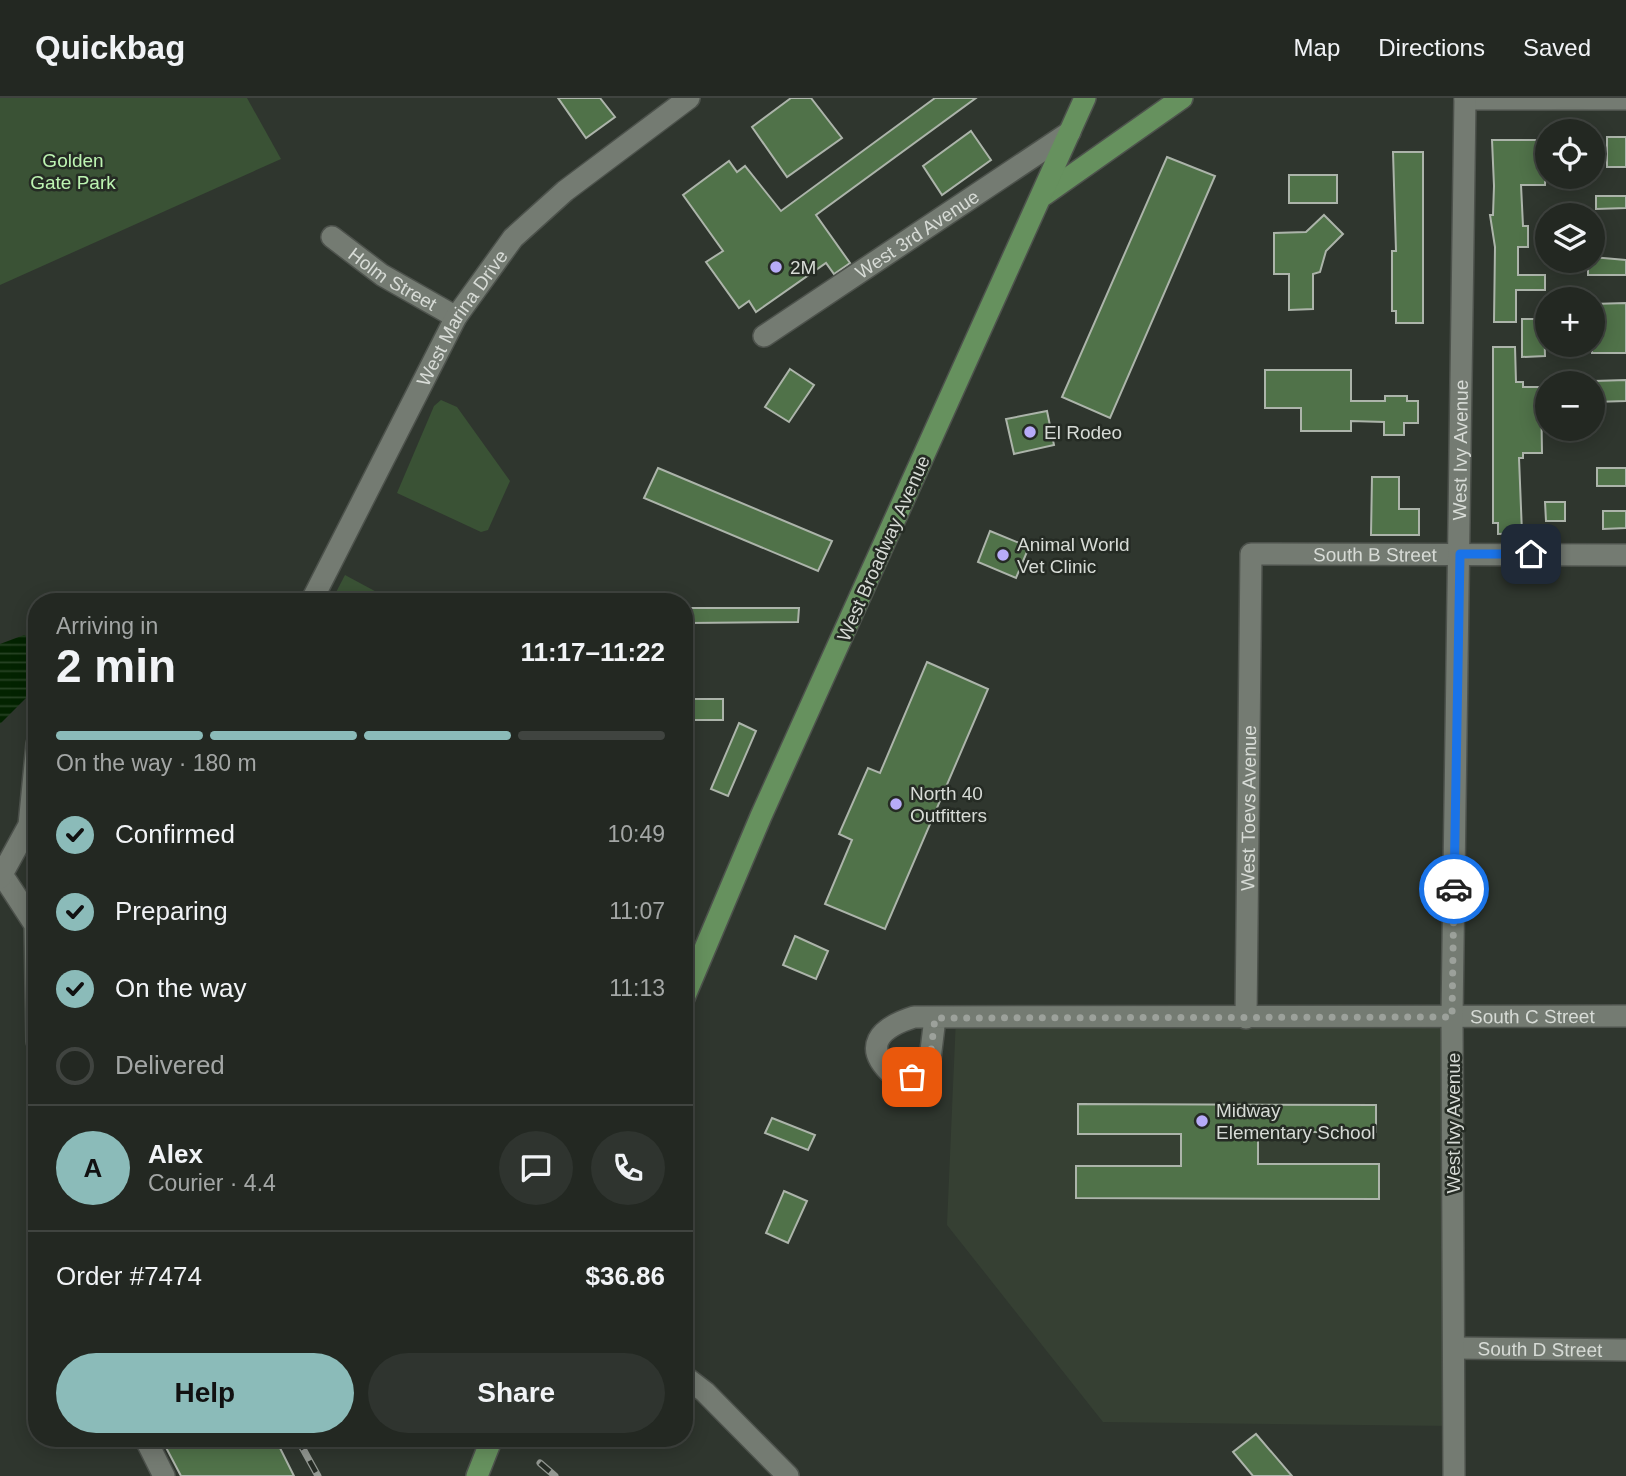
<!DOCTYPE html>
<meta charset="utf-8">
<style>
body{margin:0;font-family:Arial,sans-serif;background:#2f342f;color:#f1f3f6;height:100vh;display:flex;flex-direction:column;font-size:26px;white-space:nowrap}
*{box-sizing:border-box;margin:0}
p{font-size:23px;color:#a3a6a5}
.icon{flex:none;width:38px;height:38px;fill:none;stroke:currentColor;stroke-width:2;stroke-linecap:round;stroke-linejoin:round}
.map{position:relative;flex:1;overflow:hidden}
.sheet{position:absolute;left:28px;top:495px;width:665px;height:854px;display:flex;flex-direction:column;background:#232822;border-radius:28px;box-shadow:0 4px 18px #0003,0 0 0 2px #404440}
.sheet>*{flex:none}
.tools{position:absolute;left:1535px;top:21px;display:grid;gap:14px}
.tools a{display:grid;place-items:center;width:70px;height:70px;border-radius:50%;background:#232822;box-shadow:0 4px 18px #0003,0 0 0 2px #404440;font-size:35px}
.pin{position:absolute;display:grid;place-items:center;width:60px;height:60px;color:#fff;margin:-30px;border-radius:14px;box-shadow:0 4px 10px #0006}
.courier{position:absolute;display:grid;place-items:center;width:70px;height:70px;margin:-35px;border:5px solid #1a73e8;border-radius:50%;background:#fff;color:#222;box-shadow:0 2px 9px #0007}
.head em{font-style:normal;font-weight:700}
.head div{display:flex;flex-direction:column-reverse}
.head{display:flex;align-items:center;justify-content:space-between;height:119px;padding:0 28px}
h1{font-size:46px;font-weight:700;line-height:52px}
.bar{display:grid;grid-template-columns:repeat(4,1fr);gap:10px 7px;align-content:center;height:84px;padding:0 28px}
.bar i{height:9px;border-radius:5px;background:#404440}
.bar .active{background:#8bbbb9}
.bar p{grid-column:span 4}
.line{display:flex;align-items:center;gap:18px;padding:0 28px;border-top:2px solid #404440}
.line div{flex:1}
.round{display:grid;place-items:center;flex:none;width:74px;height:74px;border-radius:37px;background:#2f342f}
ol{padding:0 28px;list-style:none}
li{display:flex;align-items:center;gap:21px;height:77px}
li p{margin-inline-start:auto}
li .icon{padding:7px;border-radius:50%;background:#8bbbb9;color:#111;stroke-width:4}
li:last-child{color:#a3a6a5}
li i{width:38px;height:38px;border:4px solid #404440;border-radius:50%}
.button{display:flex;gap:14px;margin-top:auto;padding:14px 28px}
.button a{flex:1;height:80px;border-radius:42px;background:#8bbbb9;color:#111;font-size:28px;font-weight:700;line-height:80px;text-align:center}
.button a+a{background:#2f342f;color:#f1f3f6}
header{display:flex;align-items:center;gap:42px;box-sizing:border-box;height:98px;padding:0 35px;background:#232822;border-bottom:2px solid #404440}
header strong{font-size:33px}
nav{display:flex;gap:38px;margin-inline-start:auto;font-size:24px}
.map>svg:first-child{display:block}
</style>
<header>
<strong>Quickbag</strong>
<nav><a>Map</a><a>Directions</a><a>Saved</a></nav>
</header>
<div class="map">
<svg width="1626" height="1378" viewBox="0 0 1626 1378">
<defs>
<pattern id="water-rules" width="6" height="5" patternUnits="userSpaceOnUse" patternTransform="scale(1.75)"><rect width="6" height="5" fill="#032300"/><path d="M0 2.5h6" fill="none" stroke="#274224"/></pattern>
</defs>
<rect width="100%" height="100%" fill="#2f362e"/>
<polygon fill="#364033" points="1452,919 1454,1328 1103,1324 947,1127 956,920"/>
<g fill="#3a5235">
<polygon points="0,0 247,0 281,61 0,187"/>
<polygon points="441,302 457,309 510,383 488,432 481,434 397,395 434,308"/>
<polygon points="345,477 384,498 383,504 331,504"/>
</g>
<polygon fill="url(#water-rules)" points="24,537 37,543 37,589 0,626 0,546"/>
<g fill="#507249" stroke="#acb4aa" stroke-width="2">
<polygon points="558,0 600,0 615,19 586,40"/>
<polygon points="791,0 811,0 842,40 787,79 752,29"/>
<polygon points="935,0 976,0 816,117 850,165 834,176 826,165 756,214 749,203 739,210 706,164 723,153 683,97 729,63 737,74 745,68 781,113"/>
<polygon points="971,33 991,62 942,97 923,68"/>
<rect x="1607" y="39" width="19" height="30"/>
<polygon points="1492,42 1547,42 1545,87 1521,87 1523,128 1528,128 1528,149 1518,149 1518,177 1545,177 1545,192 1516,192 1516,224 1494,224 1495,149 1490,117 1493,117 1494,88"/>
<polygon points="1393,54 1423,54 1423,225 1396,225 1396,213 1392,213 1392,153 1396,153"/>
<polygon points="1167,59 1215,78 1110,320 1062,299"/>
<rect x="1289" y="77" width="48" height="28"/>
<polygon points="1596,98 1626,98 1626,110 1596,111"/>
<polygon points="1324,117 1343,136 1326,153 1320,174 1313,176 1313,211 1289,212 1289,176 1274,176 1274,135 1306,134"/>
<polygon points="1592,159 1626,162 1626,177 1588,177 1588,163 1592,163"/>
<polygon points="1626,205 1626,255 1592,255 1592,206"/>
<polygon points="1522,221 1544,221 1545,258 1522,259"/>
<polygon points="1493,249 1515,249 1516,284 1523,284 1523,289 1541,289 1542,355 1523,355 1523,360 1519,360 1522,435 1498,436 1498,425 1493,425"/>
<polygon points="790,271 814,287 789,324 765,309"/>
<polygon points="1265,272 1351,272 1351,303 1385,303 1385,298 1407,298 1407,303 1418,303 1418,325 1404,325 1404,337 1384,337 1384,324 1351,323 1351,333 1301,333 1301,310 1265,310"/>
<polygon points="1626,282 1626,303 1594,304 1594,283"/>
<polygon points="1047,313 1054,347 1014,356 1006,321"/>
<polygon points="658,370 832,443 818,473 644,400"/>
<rect x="1597" y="370" width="29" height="18"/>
<polygon points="1372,379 1399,379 1399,411 1419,411 1419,437 1371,437"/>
<polygon points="1545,404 1565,404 1565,423 1546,423"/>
<polygon points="1603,413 1626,413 1626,430 1603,431"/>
<polygon points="990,433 1029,449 1016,480 978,464"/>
<polygon points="689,510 799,510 798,524 689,525"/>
<polygon points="927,564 988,591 885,831 825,806 852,742 839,736 868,670 880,675"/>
<rect x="684" y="601" width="39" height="21"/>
<polygon points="739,625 756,633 728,698 711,691"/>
<polygon points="795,838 828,853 816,881 783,867"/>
<polygon points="1078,1006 1376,1007 1376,1034 1258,1034 1258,1066 1379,1066 1379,1101 1076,1100 1076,1068 1181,1068 1181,1036 1078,1036"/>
<polygon points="772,1020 815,1037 808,1052 765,1035"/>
<polygon points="784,1093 807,1103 788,1145 766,1135"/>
<polygon points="1256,1336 1292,1378 1253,1378 1233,1354"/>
<polygon points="161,1340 275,1340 294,1378 181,1378"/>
</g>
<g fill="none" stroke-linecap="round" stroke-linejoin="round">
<defs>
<g id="minor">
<polyline points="1465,1 1626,1"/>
<path id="s1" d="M332,139L382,177L456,219"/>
<path id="s2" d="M764,238L1070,34"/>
<path id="s3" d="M311,504L456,219L513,140L565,93L689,0"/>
<polyline points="3,778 35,827 37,943"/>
<polyline points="0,780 29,727 37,646"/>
<path id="s4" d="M935,920L929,969L912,979L894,978C861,949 879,930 914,919L1626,918"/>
<path id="s5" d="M1246,920L1251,456L1626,457"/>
<path id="s6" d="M1454,1250L1626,1252"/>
<polyline points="684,1278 705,1294 788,1378"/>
<polyline points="145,1340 164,1378"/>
<path id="s7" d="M1454,1378L1452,919L1465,0"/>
</g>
<g id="major">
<polyline points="1044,97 1182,0"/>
<polyline points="684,900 761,718 1085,0"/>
<polyline points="477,1378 492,1340"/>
</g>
</defs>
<use href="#minor" stroke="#4d524c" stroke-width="24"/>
<use href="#major" stroke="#4d524c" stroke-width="24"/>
<use href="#minor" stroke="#747b72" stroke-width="21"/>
<use href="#major" stroke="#66915e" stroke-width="21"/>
<defs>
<g id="rail">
<polyline points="297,1340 318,1378"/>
<polyline points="540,1365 555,1378"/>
</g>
</defs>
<use href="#rail" stroke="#929791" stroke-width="7"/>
<use href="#rail" stroke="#252b24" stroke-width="4.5" stroke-dasharray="13" stroke-linecap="butt"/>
</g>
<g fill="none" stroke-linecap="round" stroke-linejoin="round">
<polyline stroke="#9ca19b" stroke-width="7" stroke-dasharray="0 12.6" points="912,979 929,969 935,920 1452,919 1454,791"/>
<polyline stroke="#1a73e8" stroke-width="9" points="1454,791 1460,456 1531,456"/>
</g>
<g fill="#b7abf8" stroke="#252b24" stroke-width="2.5">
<circle cx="776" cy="169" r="7"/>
<circle cx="1030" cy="334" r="7"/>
<circle cx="1003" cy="457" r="7"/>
<circle cx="896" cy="706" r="7"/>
<circle cx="1202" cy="1023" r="7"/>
</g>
<g text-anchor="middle" stroke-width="5" stroke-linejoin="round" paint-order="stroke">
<g font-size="19" fill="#bdf4b2" stroke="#252b24">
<text x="73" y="69">Golden<tspan x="73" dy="22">Gate Park</tspan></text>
</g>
<g font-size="19" fill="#d7dbd6" stroke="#252b24">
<text dy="7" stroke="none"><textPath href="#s2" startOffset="184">West 3rd Avenue</textPath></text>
<text dy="7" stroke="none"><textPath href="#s1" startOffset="74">Holm Street</textPath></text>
<text dy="7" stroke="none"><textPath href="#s3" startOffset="322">West Marina Drive</textPath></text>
<text dy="7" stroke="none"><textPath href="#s7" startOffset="1026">West Ivy Avenue</textPath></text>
<text transform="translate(883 450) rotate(-66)" y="7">West Broadway Avenue</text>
<text dy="7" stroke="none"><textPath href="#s5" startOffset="588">South B Street</textPath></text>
<text dy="7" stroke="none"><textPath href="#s5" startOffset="210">West Toevs Avenue</textPath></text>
<text dy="7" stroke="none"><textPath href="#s4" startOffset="791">South C Street</textPath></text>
<text transform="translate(1453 1025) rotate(-90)" y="7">West Ivy Avenue</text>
<text dy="7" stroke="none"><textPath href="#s6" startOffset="86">South D Street</textPath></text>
</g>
<g font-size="19" fill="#d7dbd6" stroke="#252b24" text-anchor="start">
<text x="790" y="176">2M</text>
<text x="1044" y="341">El Rodeo</text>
<text x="1017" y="453">Animal World<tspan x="1017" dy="22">Vet Clinic</tspan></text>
<text x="910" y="702">North 40<tspan x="910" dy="22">Outfitters</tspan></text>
<text x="1216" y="1019">Midway<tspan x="1216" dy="22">Elementary School</tspan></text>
</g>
</g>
</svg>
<div class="tools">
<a><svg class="icon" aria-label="locate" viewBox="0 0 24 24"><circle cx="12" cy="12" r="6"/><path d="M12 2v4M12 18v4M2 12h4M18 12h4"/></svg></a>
<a><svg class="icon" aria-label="layers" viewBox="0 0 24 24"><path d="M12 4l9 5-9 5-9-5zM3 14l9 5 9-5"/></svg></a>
<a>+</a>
<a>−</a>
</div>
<div class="pin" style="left:912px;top:979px;background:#ea580c"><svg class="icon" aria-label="bag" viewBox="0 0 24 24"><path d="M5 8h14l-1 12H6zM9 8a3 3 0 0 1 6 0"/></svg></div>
<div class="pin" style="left:1531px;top:456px;background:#1f2937"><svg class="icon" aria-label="home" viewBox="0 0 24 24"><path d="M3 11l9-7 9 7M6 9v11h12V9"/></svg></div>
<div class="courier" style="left:1454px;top:791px"><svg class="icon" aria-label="car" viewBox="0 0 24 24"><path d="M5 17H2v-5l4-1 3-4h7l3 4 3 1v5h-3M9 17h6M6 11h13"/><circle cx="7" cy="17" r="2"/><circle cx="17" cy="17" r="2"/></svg></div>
<section class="sheet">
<div class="head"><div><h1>2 min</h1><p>Arriving in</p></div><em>11:17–11:22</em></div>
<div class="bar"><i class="active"></i><i class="active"></i><i class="active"></i><i></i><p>On the way · 180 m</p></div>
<ol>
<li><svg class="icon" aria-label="check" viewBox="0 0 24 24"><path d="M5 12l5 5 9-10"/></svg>Confirmed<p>10:49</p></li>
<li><svg class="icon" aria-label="check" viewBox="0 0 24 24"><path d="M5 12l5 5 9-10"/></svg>Preparing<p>11:07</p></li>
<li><svg class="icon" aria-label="check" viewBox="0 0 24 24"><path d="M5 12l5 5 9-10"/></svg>On the way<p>11:13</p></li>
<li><i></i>Delivered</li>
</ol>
<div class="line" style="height:126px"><b class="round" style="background:#8bbbb9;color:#111">A</b><div><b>Alex</b><p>Courier · 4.4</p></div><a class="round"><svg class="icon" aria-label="chat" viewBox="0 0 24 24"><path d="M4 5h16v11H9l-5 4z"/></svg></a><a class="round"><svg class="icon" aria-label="phone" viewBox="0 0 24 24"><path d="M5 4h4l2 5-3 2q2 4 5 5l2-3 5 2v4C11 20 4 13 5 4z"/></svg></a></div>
<div class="line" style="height:91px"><div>Order #7474</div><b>$36.86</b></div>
<div class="button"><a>Help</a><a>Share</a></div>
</section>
</div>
